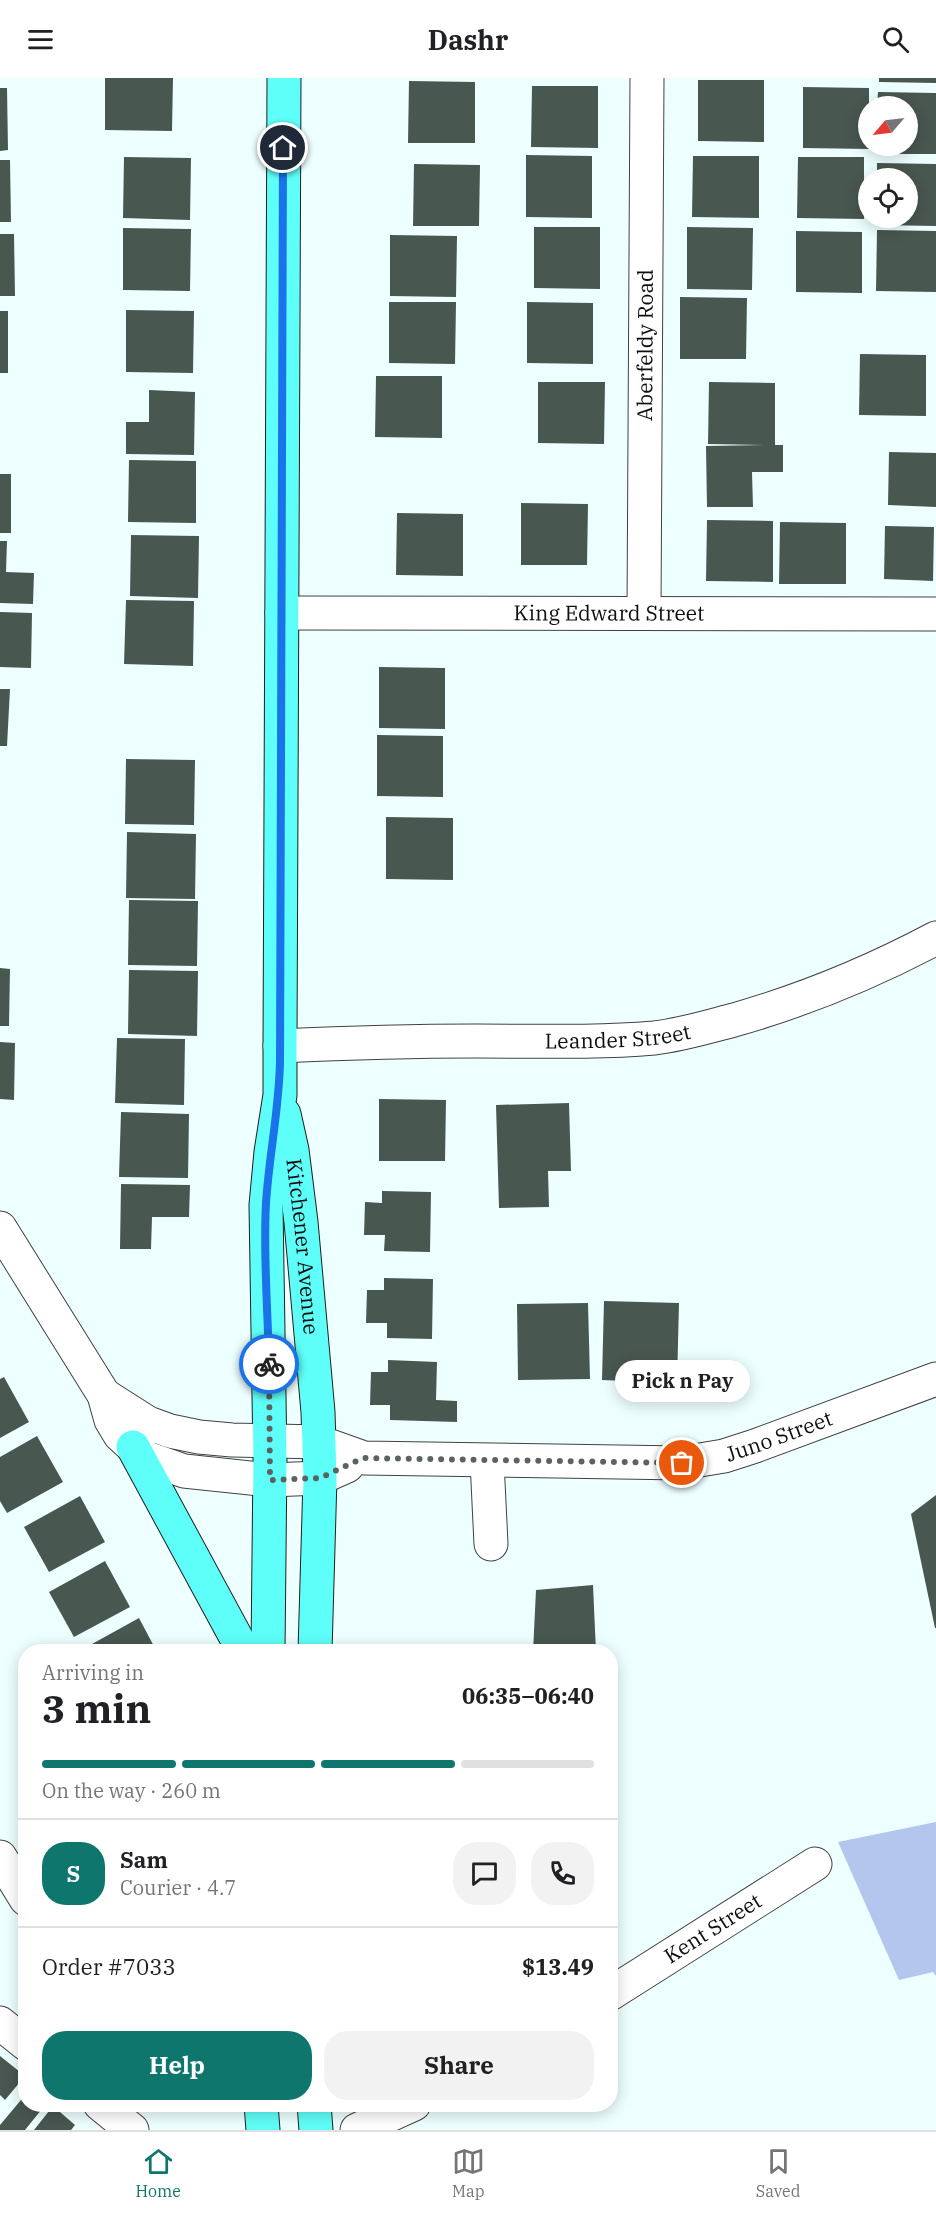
<!DOCTYPE html>
<meta charset="utf-8">
<style>
body{margin:0;font-family:"IBM Plex Serif",serif;background:#f2f2f2;color:#202124;height:100vh;display:flex;flex-direction:column;font-size:22px;white-space:nowrap}
*{box-sizing:border-box;margin:0}
p{font-size:20px;color:#757577}
.icon{flex:none;width:33px;height:33px;fill:none;stroke:currentColor;stroke-width:2;stroke-linecap:round;stroke-linejoin:round}
.map{position:relative;flex:1;overflow:hidden}
.details{position:absolute;left:18px;top:1566px;width:600px;height:468px;display:flex;flex-direction:column;background:#fff;border-radius:24px;box-shadow:0 3px 15px #0003}
.details>*{flex:none}
.needle{width:39px;rotate:242deg}
.fabs{position:absolute;left:858px;top:18px;display:grid;gap:12px}
.fabs a{display:grid;place-items:center;width:60px;height:60px;border-radius:50%;background:#fff;box-shadow:0 3px 15px #0003;font-size:30px}
.pin{position:absolute;display:grid;place-items:center;width:51px;height:51px;color:#fff;margin:-26px;border:3px solid #fff;border-radius:50%;box-shadow:0 2px 6px #0007}
.courier{position:absolute;display:grid;place-items:center;width:60px;height:60px;margin:-30px;border:4px solid #1a73e8;border-radius:50%;background:#fff;color:#222;box-shadow:0 2px 8px #0007}
.bubble{position:absolute;height:42px;border-radius:21px;background:#fff;box-shadow:0 3px 15px #0003;font-size:20px;font-weight:700;line-height:42px;text-align:center}
.summary em{font-style:normal;font-weight:700}
.summary div{display:flex;flex-direction:column-reverse}
.summary{display:flex;align-items:center;justify-content:space-between;height:102px;padding:0 24px}
h1{font-size:39px;font-weight:700;line-height:45px}
.bar{display:grid;grid-template-columns:repeat(4,1fr);gap:9px 6px;align-content:center;height:72px;padding:0 24px}
.bar i{height:8px;border-radius:4px;background:#e0e0e0}
.bar .on{background:#0f766e}
.bar p{grid-column:span 4}
.line{display:flex;align-items:center;gap:15px;padding:0 24px;border-top:2px solid #e0e0e0}
.line div{flex:1}
.round{display:grid;place-items:center;flex:none;width:63px;height:63px;border-radius:24px;background:#f2f2f2}
.button{display:flex;gap:12px;margin-top:auto;padding:12px 24px}
.button a{flex:1;height:69px;border-radius:24px;background:#0f766e;color:#fff;font-size:24px;font-weight:700;line-height:69px;text-align:center}
.button a+a{background:#f2f2f2;color:#202124}
header{display:flex;justify-content:space-between;align-items:center;height:78px;padding:0 24px;background:#fff;font-size:27px;font-weight:700}
.tabs{display:flex;justify-content:space-around;align-items:center;height:84px;border-top:2px solid #e0e0e0;background:#fff;font-size:16px;color:#757577}
.tabs a{display:grid;justify-items:center;gap:3px}
.tabs .on{color:#0f766e}
.map>svg:first-child{display:block}
</style>
<header><svg class="icon" aria-label="menu" viewBox="0 0 24 24"><path d="M4 6h16M4 12h16M4 18h16"/></svg>Dashr<svg class="icon" aria-label="search" viewBox="0 0 24 24"><circle cx="10" cy="10" r="6"/><path d="M15 15l6 6"/></svg></header>
<div class="map">
<svg width="936" height="2052" viewBox="0 0 936 2052">
<rect width="100%" height="100%" fill="#eff"/>
<polygon fill="#b3c6ee" points="936,1744 936,1898 933,1894 899,1902 838,1764"/>
<g fill="#495751">
<polygon points="105,0 173,0 172,53 105,52"/>
<polygon points="879,0 936,0 936,5 879,4"/>
<polygon points="698,2 764,2 764,64 698,63"/>
<polygon points="409,3 475,4 475,65 408,65"/>
<polygon points="532,8 598,8 598,70 531,69"/>
<polygon points="803,9 869,10 869,71 803,70"/>
<polygon points="0,10 7,10 8,72 0,73"/>
<polygon points="878,14 936,15 936,76 877,76 877,68 908,68 908,28 877,28"/>
<polygon points="526,77 592,78 592,140 526,139"/>
<polygon points="693,78 759,78 759,140 692,139"/>
<polygon points="124,79 191,80 190,142 123,140"/>
<polygon points="798,79 864,79 864,141 797,140"/>
<polygon points="0,82 10,82 11,144 0,144"/>
<polygon points="877,85 936,86 936,148 877,147 877,140 908,140 908,100 877,100"/>
<polygon points="414,86 480,87 479,148 413,148"/>
<polygon points="534,149 600,149 600,211 534,210"/>
<polygon points="687,149 753,150 752,212 687,211"/>
<polygon points="123,150 191,151 190,213 123,212"/>
<polygon points="877,152 936,153 936,214 876,213"/>
<polygon points="796,153 862,154 862,215 796,214"/>
<polygon points="0,156 14,156 15,218 0,218"/>
<polygon points="390,157 457,158 456,219 390,218"/>
<polygon points="680,219 747,220 746,281 680,281"/>
<polygon points="389,224 456,224 455,286 389,285"/>
<polygon points="527,224 593,225 593,286 527,285"/>
<polygon points="126,232 194,233 193,295 126,294"/>
<rect x="0" y="233" width="8" height="62"/>
<polygon points="860,276 926,277 926,338 859,337"/>
<polygon points="376,298 442,298 442,360 375,359"/>
<polygon points="538,304 605,304 604,366 538,365"/>
<polygon points="709,304 775,305 775,367 783,367 783,394 752,394 753,429 707,429 706,368 768,367 708,366"/>
<polygon points="149,312 195,314 194,377 126,376 126,344 149,344"/>
<polygon points="889,374 936,375 936,429 888,427"/>
<polygon points="129,382 196,383 196,445 128,444"/>
<rect x="0" y="396" width="11" height="59"/>
<polygon points="521,425 588,426 587,487 521,487"/>
<polygon points="397,435 463,436 463,498 396,497"/>
<polygon points="707,442 773,443 773,504 706,503"/>
<polygon points="780,444 846,445 846,506 779,506"/>
<polygon points="885,448 934,449 933,503 884,501"/>
<polygon points="131,457 199,458 198,520 130,518"/>
<polygon points="0,463 7,463 6,494 34,495 33,526 0,525"/>
<polygon points="126,522 194,523 193,588 124,586"/>
<polygon points="0,534 32,535 31,590 0,589"/>
<polygon points="379,589 445,590 445,651 379,650"/>
<polygon points="0,611 10,611 7,668 0,668"/>
<polygon points="377,657 443,658 443,719 377,718"/>
<polygon points="126,681 195,682 194,747 125,746"/>
<polygon points="386,739 453,740 453,802 386,801"/>
<polygon points="127,754 196,756 195,821 126,820"/>
<polygon points="129,822 198,823 197,888 128,887"/>
<polygon points="0,890 10,891 9,948 0,948"/>
<polygon points="129,892 198,893 197,958 128,956"/>
<polygon points="117,960 185,961 184,1027 115,1025"/>
<polygon points="0,964 15,965 14,1022 0,1021"/>
<polygon points="379,1021 446,1022 445,1083 379,1083"/>
<polygon points="569,1025 571,1093 548,1093 549,1129 499,1130 496,1027"/>
<polygon points="121,1034 189,1036 188,1100 119,1099"/>
<polygon points="121,1106 190,1107 189,1139 152,1139 151,1171 120,1171"/>
<polygon points="382,1113 431,1114 430,1174 384,1173 385,1157 364,1157 365,1124 382,1125"/>
<polygon points="384,1200 433,1201 432,1261 387,1260 387,1245 366,1245 367,1212 384,1212"/>
<polygon points="604,1223 679,1225 677,1305 602,1302"/>
<polygon points="588,1225 590,1301 518,1302 517,1226"/>
<polygon points="388,1282 437,1284 436,1322 457,1323 457,1344 390,1342 390,1327 370,1327 371,1294 388,1294"/>
<polygon points="4,1299 29,1344 0,1360 0,1301"/>
<polygon points="37,1358 63,1404 7,1435 0,1423 0,1379"/>
<polygon points="936,1417 936,1550 935,1550 911,1436"/>
<polygon points="80,1418 105,1464 49,1494 24,1449"/>
<polygon points="105,1483 130,1529 74,1559 49,1514"/>
<polygon points="593,1507 596,1574 533,1574 536,1512"/>
<polygon points="139,1540 157,1574 84,1574 83,1571"/>
<polygon points="0,1978 25,1998 5,2022 0,2017"/>
<polygon points="26,2016 26,2026 46,2026 25,2052 0,2052 0,2047"/>
<polygon points="53,2028 75,2047 71,2052 34,2052"/>
</g>
<g fill="none" stroke-linecap="round" stroke-linejoin="round">
<defs>
<g id="minor">
<path id="s1" d="M644,534L647,0"/>
<path id="s2" d="M282,535L936,536"/>
<path id="s3" d="M280,968C346,965 411,963 476,963C535,963 595,965 654,960C681,957 707,949 734,942C804,922 872,894 936,860"/>
<polyline points="0,1150 104,1317 111,1342 120,1357 133,1369 147,1380 184,1393 270,1402 320,1400 347,1388"/>
<path id="s4" d="M104,1317L148,1345L170,1353L199,1359L232,1362L319,1364L364,1380L682,1385L724,1378L755,1368L936,1301"/>
<polyline points="487,1383 491,1466"/>
<polyline points="0,1779 26,1821"/>
<path id="s5" d="M610,1916L815,1786"/>
<polyline points="0,1945 26,1966"/>
<polyline points="100,2026 132,2052"/>
<polyline points="357,2052 414,2026"/>
</g>
<g id="major">
<path id="s6" d="M284,1036L292,1072L301,1144L318,1334L320,1400L315,1574"/>
<polyline points="133,1369 244,1574"/>
<polyline points="268,1574 270,1381 266,1127 271,1074 280,1017 280,968 284,0"/>
<polyline points="261,2026 263,2052"/>
<polyline points="314,2026 316,2052"/>
</g>
</defs>
<use href="#minor" stroke="#414141" stroke-width="35"/>
<use href="#major" stroke="#1f1f1f" stroke-width="35"/>
<use href="#minor" stroke="#fff" stroke-width="33"/>
<use href="#major" stroke="#5efff8" stroke-width="33"/>
</g>
<g fill="none" stroke-linecap="round" stroke-linejoin="round">
<polyline stroke="#5c6262" stroke-width="6" stroke-dasharray="0 10.8" points="269,1286 270,1402 320,1400 363,1380 682,1385"/>
<path stroke="#1a73e8" stroke-width="8" d="M269,1286C268,1233 263,1178 266,1125C269,1078 279,1032 280,984L283,70"/>
</g>
<g text-anchor="middle" stroke-width="6" stroke-linejoin="round" paint-order="stroke">
<g font-size="21" fill="#0e0e0e" stroke="#fff">
<text dy="7" stroke="none"><textPath href="#s1" startOffset="267">Aberfeldy Road</textPath></text>
<text dy="7" stroke="none"><textPath href="#s2" startOffset="327">King Edward Street</textPath></text>
<text dy="7" stroke="none"><textPath href="#s3" startOffset="338">Leander Street</textPath></text>
<text dy="7" stroke="none"><textPath href="#s6" startOffset="134">Kitchener Avenue</textPath></text>
<text dy="7" stroke="none"><textPath href="#s4" startOffset="692">Juno Street</textPath></text>
<text dy="7" stroke="none"><textPath href="#s5" startOffset="122">Kent Street</textPath></text>
</g>
</g>
</svg>
<div class="fabs">
<a><svg class="needle" viewBox="-14 -14 28 28"><path d="M0-13l5 13h-10z" fill="#e53935"/><path d="M0 13l5-13h-10z" fill="#757577"/></svg></a>
<a><svg class="icon" aria-label="locate" viewBox="0 0 24 24"><circle cx="12" cy="12" r="6"/><path d="M12 2v4M12 18v4M2 12h4M18 12h4"/></svg></a>
</div>
<div class="pin" style="left:682px;top:1385px;background:#ea580c"><svg class="icon" aria-label="bag" viewBox="0 0 24 24"><path d="M5 8h14l-1 12H6zM9 8a3 3 0 0 1 6 0"/></svg></div>
<div class="pin" style="left:283px;top:70px;background:#1f2937"><svg class="icon" aria-label="home" viewBox="0 0 24 24"><path d="M3 11l9-7 9 7M6 9v11h12V9"/></svg></div>
<div class="courier" style="left:269px;top:1286px"><svg class="icon" aria-label="bike" viewBox="0 0 24 24"><circle cx="6" cy="16" r="4"/><circle cx="18" cy="16" r="4"/><path d="M6 16l4-8h5l3 8M10 8l3 8H6M13 5h3"/></svg></div>
<div class="bubble" style="left:615px;top:1282px;width:135px">Pick n Pay</div>
<section class="details">
<div class="summary"><div><h1>3 min</h1><p>Arriving in</p></div><em>06:35–06:40</em></div>
<div class="bar"><i class="on"></i><i class="on"></i><i class="on"></i><i></i><p>On the way · 260 m</p></div>
<div class="line" style="height:108px"><b class="round" style="background:#0f766e;color:#fff">S</b><div><b>Sam</b><p>Courier · 4.7</p></div><a class="round"><svg class="icon" aria-label="chat" viewBox="0 0 24 24"><path d="M4 5h16v11H9l-5 4z"/></svg></a><a class="round"><svg class="icon" aria-label="phone" viewBox="0 0 24 24"><path d="M5 4h4l2 5-3 2q2 4 5 5l2-3 5 2v4C11 20 4 13 5 4z"/></svg></a></div>
<div class="line" style="height:78px"><div>Order #7033</div><b>$13.49</b></div>
<div class="button"><a>Help</a><a>Share</a></div>
</section>
</div>
<nav class="tabs">
<a class="on"><svg class="icon" aria-label="home" viewBox="0 0 24 24"><path d="M3 11l9-7 9 7M6 9v11h12V9"/></svg>Home</a>
<a><svg class="icon" aria-label="map" viewBox="0 0 24 24"><path d="M3 6l6-2 6 2 6-2v14l-6 2-6-2-6 2zM9 4v14M15 6v14"/></svg>Map</a>
<a><svg class="icon" aria-label="saved" viewBox="0 0 24 24"><path d="M7 4h10v16l-5-4-5 4z"/></svg>Saved</a>
</nav>
